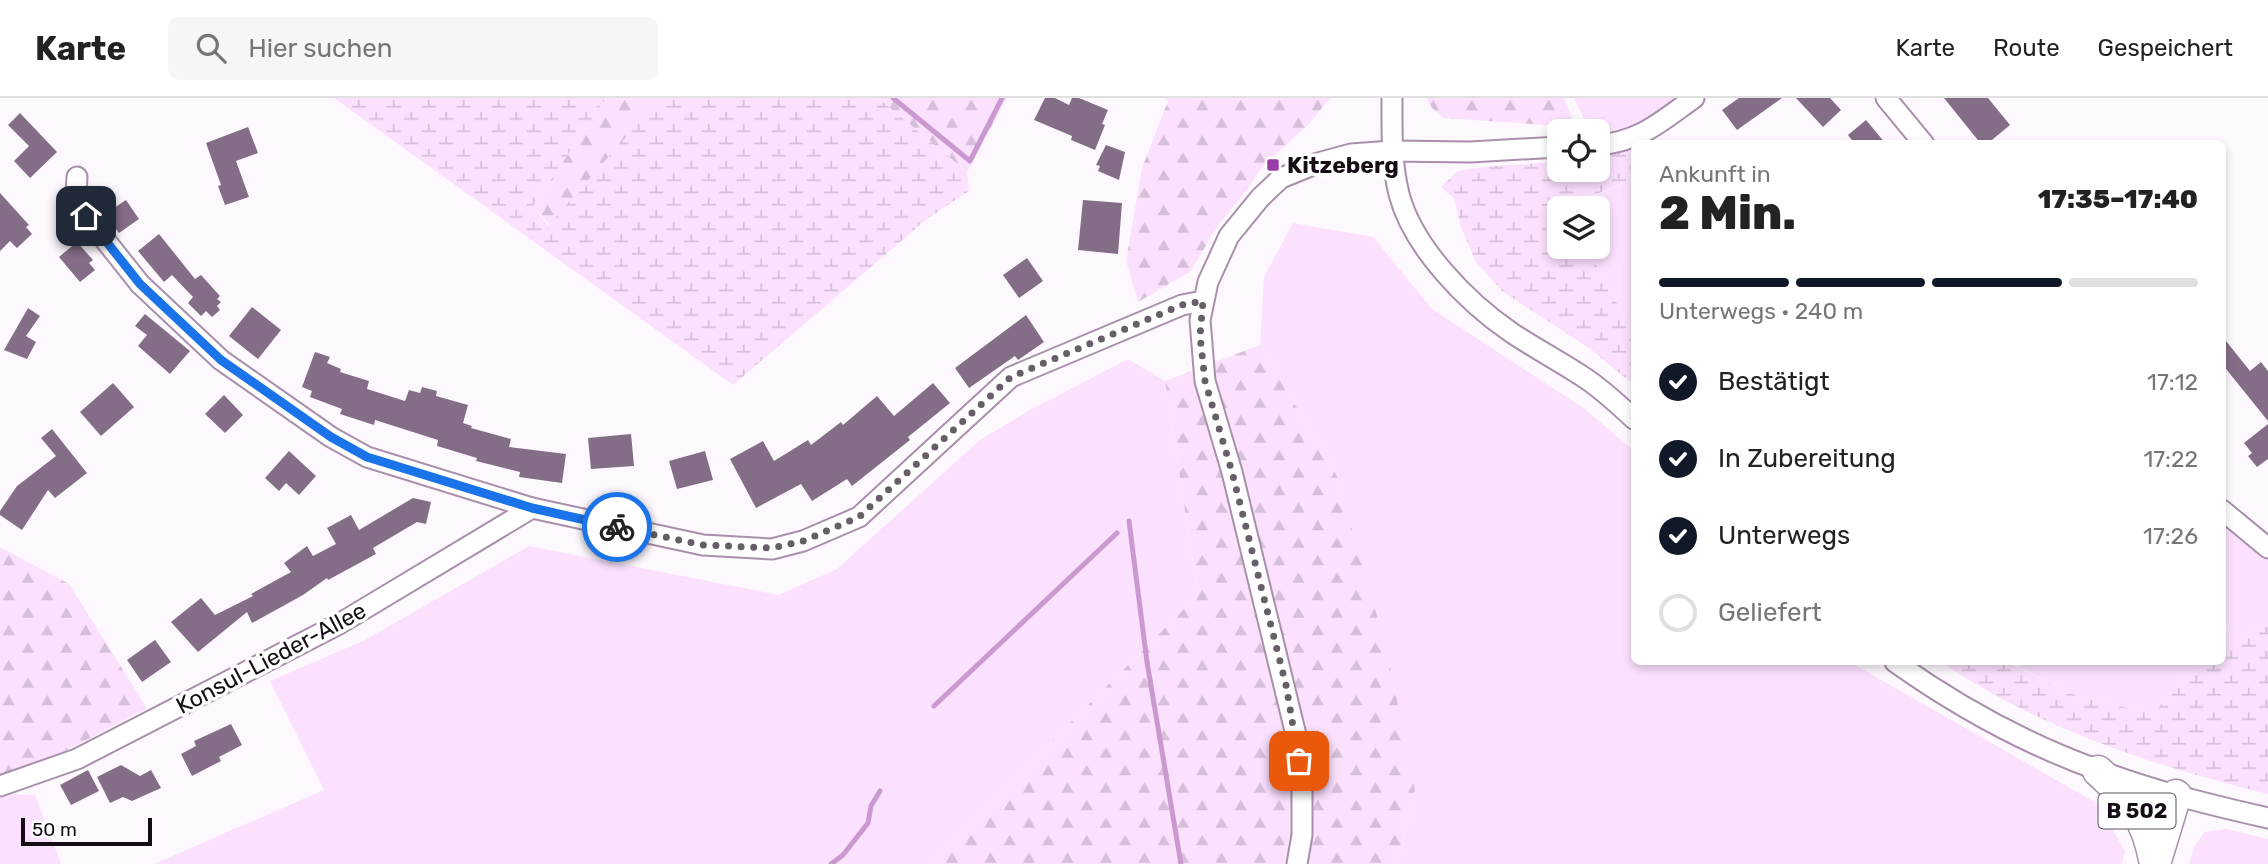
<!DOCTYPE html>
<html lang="de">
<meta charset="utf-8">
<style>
body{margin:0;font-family:Rubik,sans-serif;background:#f6f6f6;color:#222;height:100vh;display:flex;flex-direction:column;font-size:26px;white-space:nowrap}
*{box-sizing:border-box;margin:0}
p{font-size:23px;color:#767676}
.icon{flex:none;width:38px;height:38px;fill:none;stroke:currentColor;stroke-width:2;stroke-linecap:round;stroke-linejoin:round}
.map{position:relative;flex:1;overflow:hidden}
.panel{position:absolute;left:1631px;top:42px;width:595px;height:525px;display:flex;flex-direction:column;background:#fff;border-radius:10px;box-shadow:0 4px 10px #0003}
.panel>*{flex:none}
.tools{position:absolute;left:1547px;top:21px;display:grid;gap:14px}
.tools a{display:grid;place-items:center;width:63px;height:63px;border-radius:10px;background:#fff;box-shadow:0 4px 10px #0003;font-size:35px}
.scale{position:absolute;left:21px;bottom:18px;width:131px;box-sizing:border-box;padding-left:7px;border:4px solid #150c16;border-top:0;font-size:19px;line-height:24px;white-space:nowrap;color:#150c16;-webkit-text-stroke:5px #fff;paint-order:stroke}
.pin{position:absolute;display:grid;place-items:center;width:60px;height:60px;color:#fff;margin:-30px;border-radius:14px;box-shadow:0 4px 10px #0006}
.courier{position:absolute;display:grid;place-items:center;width:70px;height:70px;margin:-35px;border:5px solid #1a73e8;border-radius:50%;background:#fff;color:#222;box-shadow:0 2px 9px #0007}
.overview em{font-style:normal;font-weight:800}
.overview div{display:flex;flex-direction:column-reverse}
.overview{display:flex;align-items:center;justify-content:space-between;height:119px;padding:0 28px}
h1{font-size:46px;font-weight:800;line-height:52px}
.bar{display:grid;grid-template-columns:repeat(4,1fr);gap:10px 7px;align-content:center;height:84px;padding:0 28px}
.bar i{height:9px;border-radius:5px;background:#e0e0e0}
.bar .selected{background:#111827}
.bar p{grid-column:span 4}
ol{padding:0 28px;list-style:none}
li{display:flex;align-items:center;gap:21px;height:77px}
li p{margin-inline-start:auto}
li .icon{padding:7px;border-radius:50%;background:#111827;color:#fff;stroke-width:4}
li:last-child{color:#767676}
li i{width:38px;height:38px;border:4px solid #e0e0e0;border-radius:50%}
header{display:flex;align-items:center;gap:42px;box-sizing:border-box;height:98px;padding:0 35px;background:#fff;border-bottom:2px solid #e0e0e0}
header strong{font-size:33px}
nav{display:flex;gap:38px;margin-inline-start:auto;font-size:24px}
.search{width:490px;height:63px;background:#f6f6f6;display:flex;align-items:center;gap:18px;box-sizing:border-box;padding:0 24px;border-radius:10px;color:#767676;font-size:26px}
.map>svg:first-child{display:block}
</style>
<header>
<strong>Karte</strong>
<div class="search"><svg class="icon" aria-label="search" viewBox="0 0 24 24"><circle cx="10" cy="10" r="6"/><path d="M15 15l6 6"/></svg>Hier suchen</div>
<nav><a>Karte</a><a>Route</a><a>Gespeichert</a></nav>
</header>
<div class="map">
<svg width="2268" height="766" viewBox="0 0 2268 766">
<defs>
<pattern id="forest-firs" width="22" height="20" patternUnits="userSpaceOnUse" patternTransform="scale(1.75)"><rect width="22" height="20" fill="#fbe1fe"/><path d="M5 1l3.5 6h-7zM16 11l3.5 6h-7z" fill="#d6c0d9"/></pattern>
<pattern id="wetland-marsh" width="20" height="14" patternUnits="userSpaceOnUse" patternTransform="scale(1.75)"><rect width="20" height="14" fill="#fbe1fe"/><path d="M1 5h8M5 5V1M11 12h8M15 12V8" fill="none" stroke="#d6c0d9"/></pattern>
</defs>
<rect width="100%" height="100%" fill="#fdf8fe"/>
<g fill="#fbe1fe">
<polygon points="1574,0 1676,0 1630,29 1598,34 1584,21"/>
<polygon points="1634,80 1634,235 1600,176 1590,149 1598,149 1598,110 1575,110 1574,107"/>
<polygon points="1293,125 1373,139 1432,211 1585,311 1634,353 1634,564 1850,564 2098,706 2125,753 2122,766 1394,766 1401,751 1415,692 1337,378 1260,247 1264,179"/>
<polygon points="1128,261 1165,283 1198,497 929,766 154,766 324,692 270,583 365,542 529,448 779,497 837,471 980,342 1030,312"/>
<polygon points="2222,412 2268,450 2268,528 2249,535 2223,553 2223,534 2227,532 2222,492"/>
<polygon points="2025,564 2207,564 2189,575 2153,616 2080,599 2018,569"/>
<polygon points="0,696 35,697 61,766 0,766"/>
<polygon points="2226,731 2268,741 2268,766 2189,766 2194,750 2204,734"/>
</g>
<g fill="url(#forest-firs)">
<polygon points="606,0 661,0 551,128 533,108"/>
<polygon points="878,0 1007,0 967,74"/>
<polygon points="1164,0 1330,0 1310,25 1262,69 1247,92 1219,126 1190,174 1138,204 1126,163 1142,70 1168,3"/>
<polygon points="1426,0 1564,0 1576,29 1443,20 1432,10"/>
<polygon points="1260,247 1337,378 1387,553 1415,692 1401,751 1394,766 929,766 1198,497 1165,283"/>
<polygon points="0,449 69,486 147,610 37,668 0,691"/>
</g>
<g fill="url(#wetland-marsh)">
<polygon points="334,0 606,0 533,108 548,128 660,0 878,0 967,74 969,93 927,121 733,287"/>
<polygon points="1645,41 1646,45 1634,46 1634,80 1574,106 1575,110 1559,110 1559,149 1590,149 1600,176 1634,235 1634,287 1589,250 1502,193 1476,164 1461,129 1454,101 1441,89 1457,73 1492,68 1559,64 1559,72 1598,72 1598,57"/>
<path d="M2268,528V696C2154,668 2038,630 1941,564H2006L2080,599L2153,616L2189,575L2207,564H2222L2223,553L2249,535Z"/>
</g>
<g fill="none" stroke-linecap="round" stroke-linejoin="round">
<g stroke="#ca99d0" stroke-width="5">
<polyline points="893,0 970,63 1002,0"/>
<polyline points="1129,423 1147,564 1181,766"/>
<polyline points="934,608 1117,435"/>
<polyline points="831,766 843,757 868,725 871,708 880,693"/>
</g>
</g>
<g fill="#846e87">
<polygon points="1045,0 1055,0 1069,7 1072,0 1079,0 1108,12 1102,26 1105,27 1095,52 1071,42 1072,38 1034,22"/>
<polygon points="1739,0 1782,0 1737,32 1722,12"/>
<polygon points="1796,0 1830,0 1841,12 1823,29"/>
<polygon points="1944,0 1988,0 2010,27 1987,46 1981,46"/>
<polygon points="20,15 57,54 30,80 14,63 29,48 8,27"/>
<polygon points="1866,22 1886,46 1855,46 1848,37"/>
<polygon points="248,29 258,55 236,63 249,99 225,107 218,88 221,87 206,45"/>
<polygon points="1106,47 1125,54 1119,82 1098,73 1100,68 1096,67"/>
<polygon points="0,95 29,127 26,129 32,136 17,150 10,143 0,153"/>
<polygon points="126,102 139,121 119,135 105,116"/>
<polygon points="1083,102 1122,105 1118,156 1078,152"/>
<polygon points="159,136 195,181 201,177 220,198 217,201 221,204 217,208 220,212 212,219 206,213 201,218 188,205 193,199 172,177 164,184 138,153"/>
<polygon points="77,144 93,162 89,165 95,172 80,184 59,159"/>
<polygon points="1027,160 1043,183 1019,200 1003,177"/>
<polygon points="252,209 281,232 258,261 229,238"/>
<polygon points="28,210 40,218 26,238 36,244 27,261 4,252"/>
<polygon points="145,216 190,253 170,276 138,248 147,237 135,228"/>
<polygon points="1026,217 1044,244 1018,262 1015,258 969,290 955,270"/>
<polygon points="2222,238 2250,273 2261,264 2268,273 2268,323 2222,266"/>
<polygon points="315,254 330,259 327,265 341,271 340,274 369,283 367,291 405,303 409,292 420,295 422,289 437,293 436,298 468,307 463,325 472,328 471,330 511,341 509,349 566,356 562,385 519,379 520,374 476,363 477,360 437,348 438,342 375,322 374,327 340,316 342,311 310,299 312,293 302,289"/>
<polygon points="113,285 134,309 101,338 80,314"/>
<polygon points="933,285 950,305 908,339 910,342 852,388 847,381 812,403 801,386 756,410 730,361 763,343 774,363 808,342 811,347 841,324 843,327 877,298 894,318"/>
<polygon points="224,297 243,317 225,335 205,316"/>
<polygon points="2268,326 2268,361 2257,369 2248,358 2252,355 2244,345"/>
<polygon points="52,331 87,375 55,400 48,392 22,432 0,417 0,413 17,388 56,358 41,340"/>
<polygon points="631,336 634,368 591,371 588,340"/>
<polygon points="289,353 316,378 299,397 286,385 279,393 265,380"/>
<polygon points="705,353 713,382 677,391 669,363"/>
<polygon points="413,400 431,404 426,426 417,424 373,450 376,456 328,482 327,480 303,497 252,525 247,514 198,554 171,524 201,500 215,517 253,498 251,496 291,474 284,465 307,448 313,458 336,446 327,430 351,417 359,432"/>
<polygon points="155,542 171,564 142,584 127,562"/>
<polygon points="231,626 242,647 219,659 221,663 192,678 181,656 196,648 194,643"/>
<polygon points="121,667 140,678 151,672 161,690 132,703 123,699 110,705 97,679"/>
<polygon points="88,672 99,693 71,707 60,687"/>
</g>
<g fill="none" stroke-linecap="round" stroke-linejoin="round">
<defs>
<g id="minor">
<path d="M1392,0C1392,32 1391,64 1399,96C1413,150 1468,205 1512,235C1536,251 1561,264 1585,280C1603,292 1619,307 1634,321"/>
<polyline points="1886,0 1924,46"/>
<path d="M1598,47C1641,43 1660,24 1694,0"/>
<polyline points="77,79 76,98 86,118 140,186 221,262 331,339 367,359 532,410 703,447 772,451 803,443 859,419 1011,279 1182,207 1203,203"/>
<polyline points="2222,412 2268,450"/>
<path d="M1895,564C1957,608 2026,646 2098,672C2153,693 2211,707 2268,720"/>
<polyline points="0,688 77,661 339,526 532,410"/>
<polyline points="1297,766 1302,737 1302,689 1296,637 1232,374 1205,283 1200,222 1208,184 1229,138 1260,100 1281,80 1318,65 1351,56 1392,53 1470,54 1559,49"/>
</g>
<g id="highway">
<path d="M2098,673C2133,705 2146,718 2155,766"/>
<polyline points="2155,766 2176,697"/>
</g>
</defs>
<use href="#minor" stroke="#a890ab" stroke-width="23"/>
<use href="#highway" stroke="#a890ab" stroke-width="33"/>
<use href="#minor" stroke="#fff" stroke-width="19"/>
<use href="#highway" stroke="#fff" stroke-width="30"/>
</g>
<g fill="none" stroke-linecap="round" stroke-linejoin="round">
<polyline stroke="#665f67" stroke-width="7" stroke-dasharray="0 12.6" points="617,429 703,447 772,450 803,443 859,419 1011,279 1182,207 1203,203 1200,238 1205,283 1232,374 1286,587 1299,663"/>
<polyline stroke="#1a73e8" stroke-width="9" points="86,118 140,186 221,262 331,339 367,359 532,410 617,429"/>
</g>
<rect fill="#993ca5" stroke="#fff" stroke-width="2.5" x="1266" y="60" width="14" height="14" rx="3.5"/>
<g text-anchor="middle" stroke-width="7" stroke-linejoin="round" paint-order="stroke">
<rect fill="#fff" stroke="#5b555c" stroke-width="2" x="2098.5" y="695.5" width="77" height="35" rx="5"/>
<g font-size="21" font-weight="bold" fill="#150c16">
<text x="2137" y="720">B 502</text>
</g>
<g font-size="23" font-weight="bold" fill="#150c16" stroke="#fff" text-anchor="start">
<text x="1287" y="75">Kitzeberg</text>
</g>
<g font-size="23" fill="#150c16" stroke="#fff">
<text transform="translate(271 560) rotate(-28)" y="8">Konsul-Lieder-Allee</text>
</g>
</g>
</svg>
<div class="tools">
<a><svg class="icon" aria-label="locate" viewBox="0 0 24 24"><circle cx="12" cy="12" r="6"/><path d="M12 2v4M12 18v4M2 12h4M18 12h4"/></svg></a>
<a><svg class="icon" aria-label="layers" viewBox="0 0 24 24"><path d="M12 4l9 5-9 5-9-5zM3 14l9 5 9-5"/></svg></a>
</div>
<div class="scale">50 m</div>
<div class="pin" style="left:1299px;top:663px;background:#ea580c"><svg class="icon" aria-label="bag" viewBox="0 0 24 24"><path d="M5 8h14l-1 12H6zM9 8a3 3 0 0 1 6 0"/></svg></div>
<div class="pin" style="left:86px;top:118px;background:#1f2937"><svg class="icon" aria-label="home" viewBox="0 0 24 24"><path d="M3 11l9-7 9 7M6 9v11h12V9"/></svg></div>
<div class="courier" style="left:617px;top:429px"><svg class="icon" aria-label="bike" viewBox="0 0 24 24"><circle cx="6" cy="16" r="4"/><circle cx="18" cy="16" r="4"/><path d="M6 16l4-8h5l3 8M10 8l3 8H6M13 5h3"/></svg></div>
<section class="panel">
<div class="overview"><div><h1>2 Min.</h1><p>Ankunft in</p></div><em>17:35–17:40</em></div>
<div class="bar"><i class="selected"></i><i class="selected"></i><i class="selected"></i><i></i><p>Unterwegs · 240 m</p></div>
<ol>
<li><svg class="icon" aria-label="check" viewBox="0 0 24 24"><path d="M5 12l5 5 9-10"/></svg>Bestätigt<p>17:12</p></li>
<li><svg class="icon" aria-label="check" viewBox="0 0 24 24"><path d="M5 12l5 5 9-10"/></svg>In Zubereitung<p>17:22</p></li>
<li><svg class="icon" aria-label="check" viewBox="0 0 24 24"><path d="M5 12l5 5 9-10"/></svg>Unterwegs<p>17:26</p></li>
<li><i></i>Geliefert</li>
</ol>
</section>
</div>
